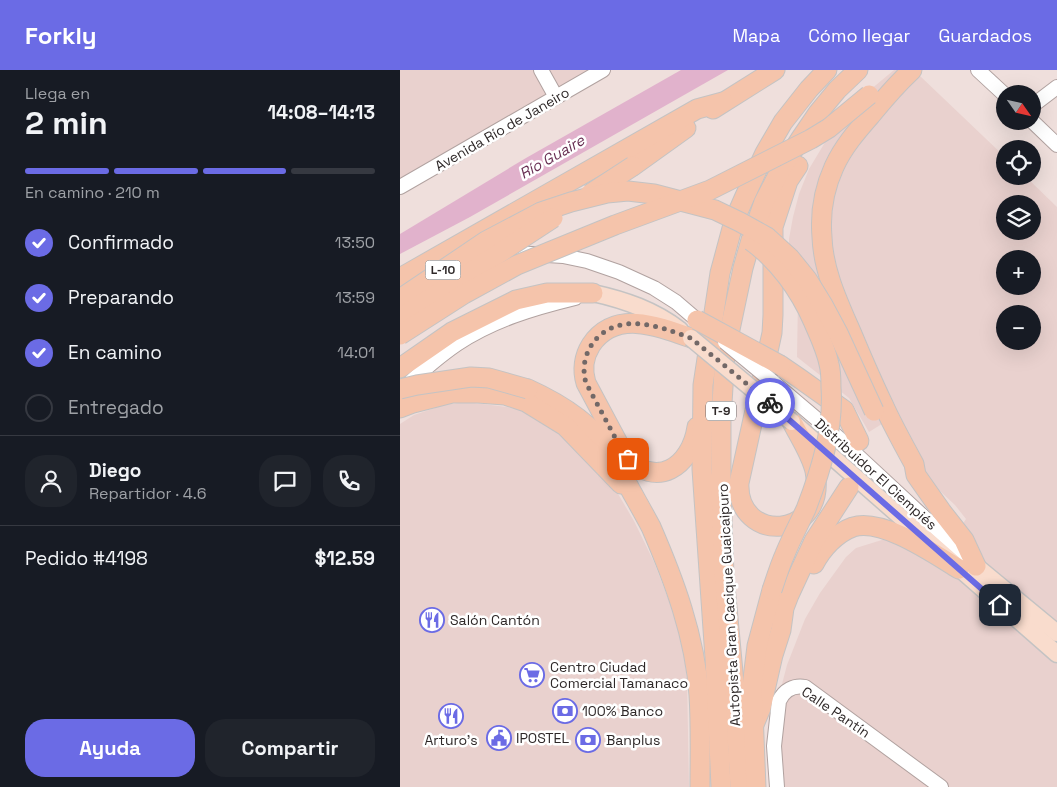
<!DOCTYPE html>
<html lang="es">
<meta charset="utf-8">
<style>
body{margin:0;font-family:"Space Grotesk",sans-serif;background:#20242c;color:#f1f3f6;height:100vh;display:flex;flex-direction:column;font-size:19px;white-space:nowrap}
*{box-sizing:border-box;margin:0}
p{font-size:16px;color:#9ea1a6}
.icon{flex:none;width:28px;height:28px;fill:none;stroke:currentColor;stroke-width:2;stroke-linecap:round;stroke-linejoin:round}
.map{position:relative;flex:1;overflow:hidden}
.side{display:flex;flex-direction:column;background:#171b24;width:400px}
.side>*{flex:none}
.needle{width:32px;rotate:124deg}
.fabs{position:absolute;left:596px;top:15px;display:grid;gap:10px}
.fabs a{display:grid;place-items:center;width:45px;height:45px;border-radius:50%;background:#171b24;box-shadow:0 5px 20px #0002;font-size:25px}
.pin{position:absolute;display:grid;place-items:center;width:42px;height:42px;color:#fff;margin:-21px;border-radius:10px;box-shadow:0 2px 8px #0006}
.courier{position:absolute;display:grid;place-items:center;width:50px;height:50px;margin:-25px;border:4px solid #6b6be5;border-radius:50%;background:#fff;color:#222;box-shadow:0 1px 6px #0007}
.head em{font-style:normal;font-weight:800}
.head div{display:flex;flex-direction:column-reverse}
.head{display:flex;align-items:center;justify-content:space-between;height:85px;padding:0 25px}
h1{font-size:32px;font-weight:800;line-height:38px}
.bar{display:grid;grid-template-columns:repeat(4,1fr);gap:8px 5px;align-content:center;height:60px;padding:0 25px}
.bar i{height:6px;border-radius:4px;background:#363941}
.bar .selected{background:#6b6be5}
.bar p{grid-column:span 4}
.line{display:flex;align-items:center;gap:12px;padding:0 25px;border-top:1px solid #363941}
.line div{flex:1}
.round{display:grid;place-items:center;flex:none;width:52px;height:52px;border-radius:20px;background:#20242c}
ol{padding:0 25px;list-style:none}
li{display:flex;align-items:center;gap:15px;height:55px}
li p{margin-inline-start:auto}
li .icon{padding:5px;border-radius:50%;background:#6b6be5;color:#fff;stroke-width:4}
li:last-child{color:#9ea1a6}
li i{width:28px;height:28px;border:2px solid #363941;border-radius:50%}
.button{display:flex;gap:10px;margin-top:auto;padding:10px 25px}
.button a{flex:1;height:58px;border-radius:20px;background:#6b6be5;color:#fff;font-size:20px;font-weight:800;line-height:58px;text-align:center}
.button a+a{background:#20242c;color:#f1f3f6}
header{display:flex;align-items:center;gap:30px;box-sizing:border-box;height:70px;padding:0 25px;background:#6b6be5;color:#fff}
header strong{font-size:24px}
nav{display:flex;gap:28px;margin-inline-start:auto;font-size:18px}
main{display:flex;flex:1;min-height:0}
.map>svg:first-child{display:block}
</style>
<header>
<strong>Forkly</strong>
<nav><a>Mapa</a><a>Cómo llegar</a><a>Guardados</a></nav>
</header>
<main>
<section class="side">
<div class="head"><div><h1>2 min</h1><p>Llega en</p></div><em>14:08–14:13</em></div>
<div class="bar"><i class="selected"></i><i class="selected"></i><i class="selected"></i><i></i><p>En camino · 210 m</p></div>
<ol>
<li><svg class="icon" aria-label="check" viewBox="0 0 24 24"><path d="M5 12l5 5 9-10"/></svg>Confirmado<p>13:50</p></li>
<li><svg class="icon" aria-label="check" viewBox="0 0 24 24"><path d="M5 12l5 5 9-10"/></svg>Preparando<p>13:59</p></li>
<li><svg class="icon" aria-label="check" viewBox="0 0 24 24"><path d="M5 12l5 5 9-10"/></svg>En camino<p>14:01</p></li>
<li><i></i>Entregado</li>
</ol>
<div class="line" style="height:90px"><a class="round"><svg class="icon" aria-label="person" viewBox="0 0 24 24"><circle cx="12" cy="8" r="4"/><path d="M4 21q1-7 8-7t8 7"/></svg></a><div><b>Diego</b><p>Repartidor · 4.6</p></div><a class="round"><svg class="icon" aria-label="chat" viewBox="0 0 24 24"><path d="M4 5h16v11H9l-5 4z"/></svg></a><a class="round"><svg class="icon" aria-label="phone" viewBox="0 0 24 24"><path d="M5 4h4l2 5-3 2q2 4 5 5l2-3 5 2v4C11 20 4 13 5 4z"/></svg></a></div>
<div class="line" style="height:65px"><div>Pedido #4198</div><b>$12.59</b></div>
<div class="button"><a>Ayuda</a><a>Compartir</a></div>
</section>
<div class="map">
<svg width="657" height="717" viewBox="0 0 657 717">
<rect width="100%" height="100%" fill="#efdfdc"/>
<g fill="#e9d1ce" fill-rule="evenodd">
<polygon points="0,0 196,0 0,110"/>
<path d="M494,0H513L519,5L605,87V106H625L657,137V717H374L381,618L387,595L405,549L420,523L446,487L456,478L485,469L497,470L536,494L566,449L555,435L540,421L526,404L493,347L469,362L449,328L397,287L398,228L389,179V169L393,147L399,124L409,99L427,69L458,30ZM605,134H632V161H605ZM605,189H632V216H605ZM605,244H632V271H605Z"/>
<polygon points="58,333 74,333 107,337 124,341 154,357 211,412 234,451 254,492 274,544 283,579 287,609 289,717 0,717 0,354 14,345 44,335"/>
</g>
<polygon fill="#e1b2cc" points="281,0 328,0 70,147 0,184 0,164 126,88"/>
<g fill="none" stroke-linecap="round" stroke-linejoin="round">
<defs>
<g id="minor">
<polyline points="141,0 156,27"/>
<polyline points="578,0 605,25"/>
<polyline points="632,36 657,17"/>
<polyline points="632,51 657,75"/>
<polyline points="0,117 203,0"/>
<polyline points="100,182 163,186 187,191 219,202 254,218 276,232 297,250"/>
<polyline points="373,312 432,362 570,490"/>
<path d="M4,318C21,302 38,287 57,274C93,250 134,238 175,228"/>
<path d="M377,717L374,676L379,631C384,620 394,615 405,617L541,717"/>
</g>
<g id="major">
<path d="M193,223C225,230 254,240 280,260"/>
<polyline points="396,355 657,584"/>
<polyline points="576,496 657,563"/>
</g>
<g id="highway">
<path d="M512,0C497,14 484,29 471,45C457,61 443,77 434,97C424,119 420,144 422,167C423,201 439,234 452,264C462,288 472,311 483,334C492,354 503,374 514,394L516,405L542,442L564,470L576,496"/>
<polyline points="313,39 375,0"/>
<polyline points="233,96 286,58"/>
<polyline points="0,208 297,39 323,32"/>
<path d="M291,268C258,256 215,239 191,275C184,286 182,300 186,313L225,386C256,420 291,397 297,357"/>
<polyline points="380,295 399,308 444,340 459,371"/>
<polyline points="0,298 52,262 116,230 147,223 193,223"/>
<path d="M128,319C159,333 191,353 211,382C216,389 219,398 223,406C232,423 242,440 251,457C274,510 295,566 299,625C301,656 300,687 300,717"/>
<polyline points="0,338 13,333 52,323 78,323 105,325 126,332 165,356 221,414"/>
<path d="M392,352C400,368 411,384 415,401C428,471 336,474 339,413L372,263L373,245V157L388,111L398,96"/>
<path d="M414,494C422,479 436,463 453,457C483,448 534,484 559,499"/>
<polyline points="353,657 361,638 373,585 381,560 384,538 389,525 414,471 449,417"/>
<polyline points="321,717 315,588 302,399 303,315 320,203 334,151 345,126 365,83 383,52 409,19 427,0"/>
<polyline points="340,717 334,613 324,505 321,420 321,350 325,283 343,198 353,163 364,132 380,101 401,68 418,43 437,20 458,0"/>
<polyline points="356,717 352,617 357,576 372,520"/>
</g>
</defs>
<use href="#minor" stroke="#b1a2a0" stroke-width="16"/>
<use href="#major" stroke="#c4c3c3" stroke-width="19"/>
<use href="#highway" stroke="#c4c3c3" stroke-width="21"/>
<use href="#minor" stroke="#fff" stroke-width="14"/>
<use href="#major" stroke="#f9dccd" stroke-width="16"/>
<use href="#highway" stroke="#f5c4ab" stroke-width="19"/>
<defs>
<polyline id="minor-bridge" points="325,272 373,312"/>
<polyline id="major-bridge" points="291,268 392,352"/>
<g id="highway-bridge">
<polyline points="190,124 233,96"/>
<path d="M351,171C378,190 400,221 413,251C419,265 426,279 429,294C431,301 431,309 431,317C434,359 421,400 406,439C399,454 391,469 385,484C380,495 376,508 372,520"/>
<polyline points="0,229 86,171 141,142 171,132 207,123 228,121 254,124 315,140 340,152 367,167 390,188 407,209 423,235 438,263 474,341"/>
<polyline points="0,248 153,148"/>
<polyline points="297,250 380,295"/>
<polyline points="0,265 64,224 117,195 215,155 310,120 411,69 429,58 469,25"/>
<polyline points="0,319 17,315 71,307 89,308 128,319"/>
</g>
</defs>
<use href="#minor-bridge" stroke="#b1a2a0" stroke-width="16" stroke-linecap="butt"/>
<use href="#major-bridge" stroke="#c4c3c3" stroke-width="19" stroke-linecap="butt"/>
<use href="#highway-bridge" stroke="#c4c3c3" stroke-width="21" stroke-linecap="butt"/>
<use href="#minor-bridge" stroke="#fff" stroke-width="14"/>
<use href="#major-bridge" stroke="#f9dccd" stroke-width="16"/>
<use href="#highway-bridge" stroke="#f5c4ab" stroke-width="19"/>
</g>
<g fill="none" stroke-linecap="round" stroke-linejoin="round">
<path stroke="#726867" stroke-width="5" stroke-dasharray="0 9" d="M228,389L225,386L186,313C181,296 186,279 198,267C219,247 249,253 274,262C280,264 287,266 292,269C301,276 310,284 319,291C336,305 353,319 370,333"/>
<polyline stroke="#6b6be5" stroke-width="6" points="370,333 600,535"/>
</g>
<defs>
<symbol id="restaurant-ring" viewBox="-11 -11 22 22"><circle r="9.5" fill="#fff" stroke="#6b6be5" stroke-width="1.5"/><path d="M-5-6h1v4h1v-4h1v4h1v-4h1v5L-1.5 .5V6h-2V.5L-5-1ZM5-6V6H3V1.5H1.5Q1.5-4 5-6Z" fill="#6b6be5"/></symbol>
<symbol id="supermarket-ring" viewBox="-11 -11 22 22"><circle r="9.5" fill="#fff" stroke="#6b6be5" stroke-width="1.5"/><path d="M-6-5.5h2.5l.6 2H6L4.5 2H-2.5L-4.4-4H-6ZM-1.5 3.2a1.3 1.3 0 1 0 .1 0ZM3 3.2a1.3 1.3 0 1 0 .1 0Z" fill="#6b6be5"/></symbol>
<symbol id="bank-ring" viewBox="-11 -11 22 22"><circle r="9.5" fill="#fff" stroke="#6b6be5" stroke-width="1.5"/><path d="M-6-4H6V4H-6ZM0-2.3a2.3 2.3 0 1 0 0 4.6a2.3 2.3 0 1 0 0-4.6Z" fill="#6b6be5"/></symbol>
<symbol id="civic-ring" viewBox="-11 -11 22 22"><circle r="9.5" fill="#fff" stroke="#6b6be5" stroke-width="1.5"/><path d="M-.6-6.5H3V-4.5H.6V-3L4-1V1h2V6H-6V1h2V-1L-.6-3ZM-1.2 2.5V6h2.4V2.5Z" fill="#6b6be5"/></symbol>
</defs>
<g fill-rule="evenodd">
<use href="#restaurant-ring" x="18" y="536" width="28" height="28"/>
<use href="#supermarket-ring" x="118" y="591" width="28" height="28"/>
<use href="#bank-ring" x="151" y="627" width="28" height="28"/>
<use href="#restaurant-ring" x="37" y="632" width="28" height="28"/>
<use href="#civic-ring" x="85" y="654" width="28" height="28"/>
<use href="#bank-ring" x="174" y="656" width="28" height="28"/>
</g>
<g text-anchor="middle" stroke-width="5" stroke-linejoin="round" paint-order="stroke">
<g fill="#fff" stroke="#6d6868" stroke-width="1">
<rect x="25.5" y="190.5" width="35" height="19" rx="4"/>
<rect x="306" y="331.5" width="30" height="19" rx="4"/>
</g>
<g font-size="12" font-weight="bold" fill="#2e2828">
<text x="43" y="204">L-10</text>
<text x="321" y="345">T-9</text>
</g>
<g font-size="14" fill="#2e2828" stroke="#fff">
<text transform="translate(102 59) rotate(-30)" y="5">Avenida Río de Janeiro</text>
<text transform="translate(476 404) rotate(42)" y="5">Distribuidor El Ciempiés</text>
<text transform="translate(329 535) rotate(-93)" y="5">Autopista Gran Cacique Guaicaipuro</text>
<text transform="translate(436 642) rotate(34)" y="5">Calle Pantín</text>
</g>
<g font-size="14" fill="#2e2828" stroke="#fff" text-anchor="start">
<text x="50" y="555">Salón Cantón</text>
<text x="150" y="602">Centro Ciudad<tspan x="150" dy="16">Comercial Tamanaco</tspan></text>
<text x="182" y="646">100% Banco</text>
<text x="116" y="673">IPOSTEL</text>
<text x="51" y="675" text-anchor="middle">Arturo's</text>
<text x="206" y="675">Banplus</text>
</g>
<g font-size="15" font-style="italic" fill="#682f53" stroke="#fff">
<text transform="translate(152 87) rotate(-30)" y="5">Río Guaire</text>
</g>
</g>
</svg>
<div class="fabs">
<a><svg class="needle" viewBox="-14 -14 28 28"><path d="M0-13l5 13h-10z" fill="#e53935"/><path d="M0 13l5-13h-10z" fill="#9ea1a6"/></svg></a>
<a><svg class="icon" aria-label="locate" viewBox="0 0 24 24"><circle cx="12" cy="12" r="6"/><path d="M12 2v4M12 18v4M2 12h4M18 12h4"/></svg></a>
<a><svg class="icon" aria-label="layers" viewBox="0 0 24 24"><path d="M12 4l9 5-9 5-9-5zM3 14l9 5 9-5"/></svg></a>
<a>+</a>
<a>−</a>
</div>
<div class="pin" style="left:228px;top:389px;background:#ea580c"><svg class="icon" aria-label="bag" viewBox="0 0 24 24"><path d="M5 8h14l-1 12H6zM9 8a3 3 0 0 1 6 0"/></svg></div>
<div class="pin" style="left:600px;top:535px;background:#1f2937"><svg class="icon" aria-label="home" viewBox="0 0 24 24"><path d="M3 11l9-7 9 7M6 9v11h12V9"/></svg></div>
<div class="courier" style="left:370px;top:333px"><svg class="icon" aria-label="bike" viewBox="0 0 24 24"><circle cx="6" cy="16" r="4"/><circle cx="18" cy="16" r="4"/><path d="M6 16l4-8h5l3 8M10 8l3 8H6M13 5h3"/></svg></div>
</div>
</main>
